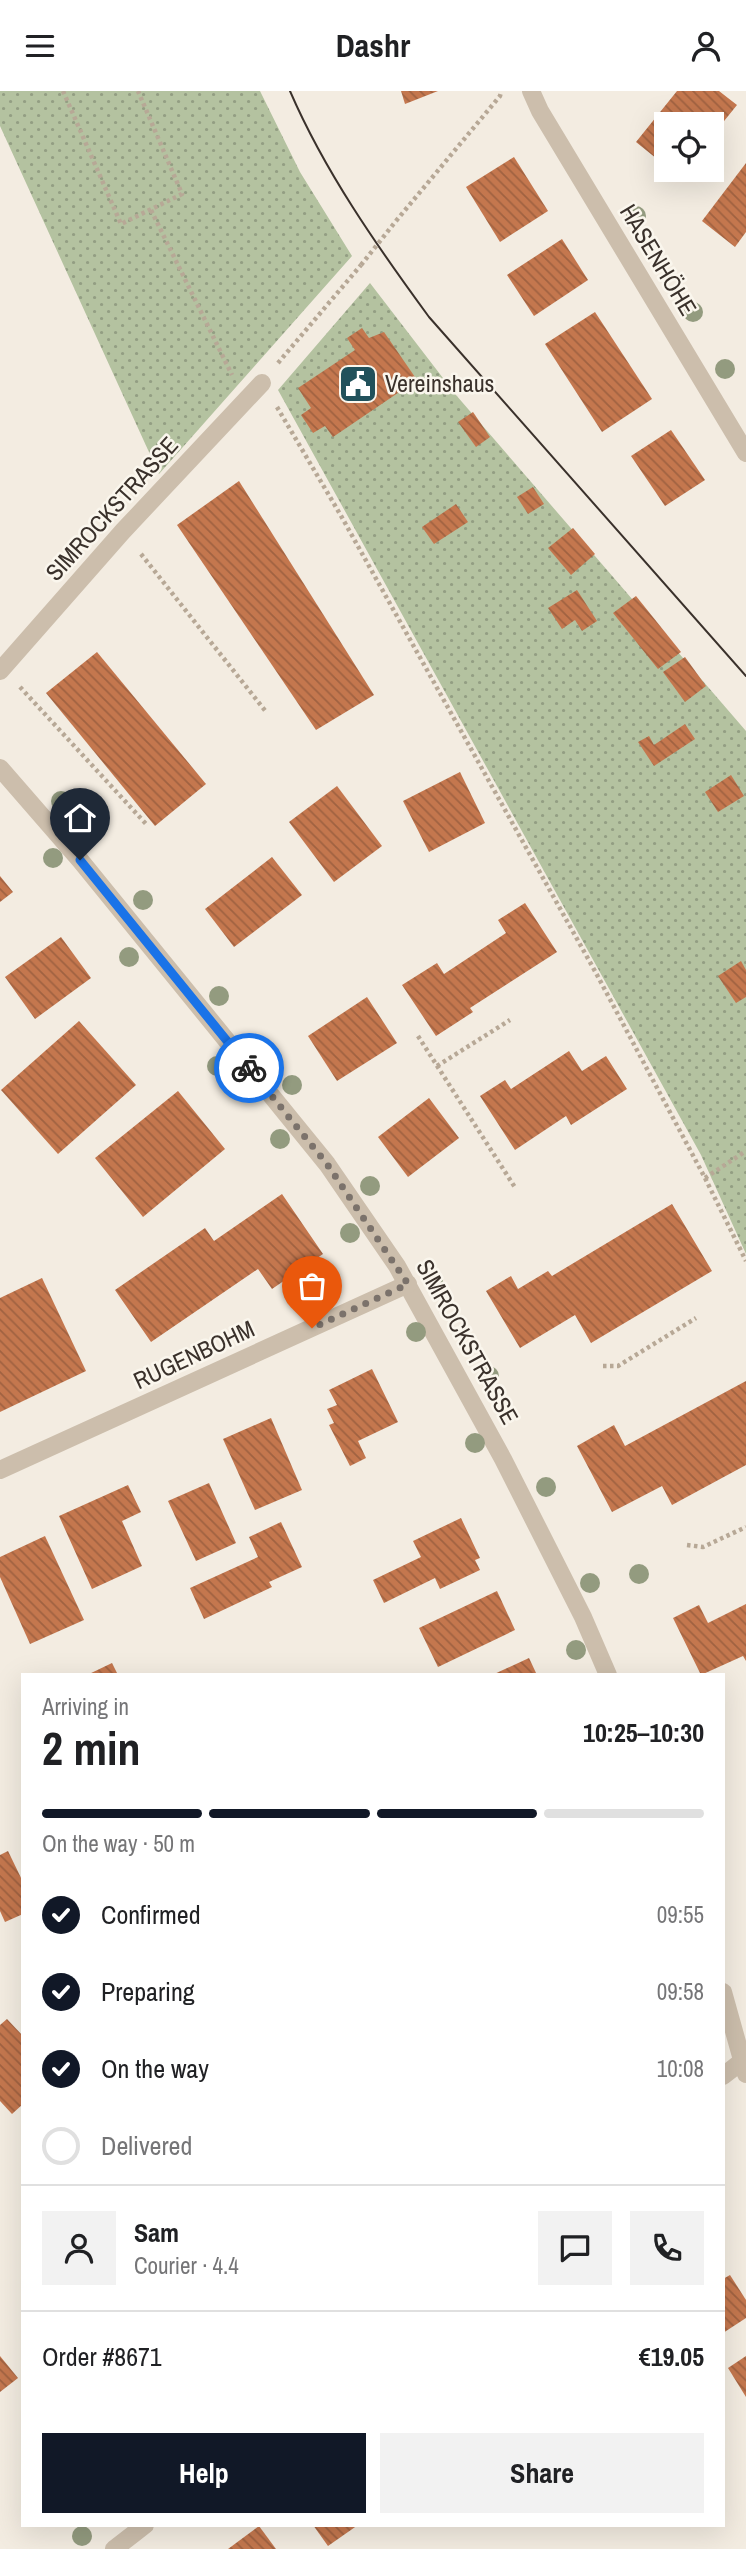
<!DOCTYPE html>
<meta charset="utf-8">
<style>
body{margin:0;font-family:"Archivo Narrow",sans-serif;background:#f2f2f2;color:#202124;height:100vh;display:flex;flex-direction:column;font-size:26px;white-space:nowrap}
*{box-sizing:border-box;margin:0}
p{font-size:23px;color:#757577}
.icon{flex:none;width:38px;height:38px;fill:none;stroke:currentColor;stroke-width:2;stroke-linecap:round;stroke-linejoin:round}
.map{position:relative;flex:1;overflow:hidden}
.sheet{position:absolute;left:21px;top:1582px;width:704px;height:854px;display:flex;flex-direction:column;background:#fff;border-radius:0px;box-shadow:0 7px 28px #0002}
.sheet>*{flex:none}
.buttons{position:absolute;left:654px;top:21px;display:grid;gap:14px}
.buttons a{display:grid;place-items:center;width:70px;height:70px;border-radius:0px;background:#fff;box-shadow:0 7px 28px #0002;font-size:35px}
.pin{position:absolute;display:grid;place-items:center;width:60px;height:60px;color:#fff;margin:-72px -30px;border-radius:50% 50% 50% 0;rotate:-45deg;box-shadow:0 0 7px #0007}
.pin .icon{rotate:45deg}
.courier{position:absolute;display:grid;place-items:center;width:70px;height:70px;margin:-35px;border:5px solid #1a73e8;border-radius:50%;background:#fff;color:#222;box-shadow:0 2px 9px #0007}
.overview em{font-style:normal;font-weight:700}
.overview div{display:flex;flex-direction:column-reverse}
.overview{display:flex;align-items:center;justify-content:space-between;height:119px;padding:0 21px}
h1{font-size:46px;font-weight:700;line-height:52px}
.bar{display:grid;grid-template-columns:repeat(4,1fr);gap:10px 7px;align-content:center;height:84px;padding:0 21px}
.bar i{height:9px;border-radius:5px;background:#e0e0e0}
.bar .current{background:#111827}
.bar p{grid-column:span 4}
.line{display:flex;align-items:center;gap:18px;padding:0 21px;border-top:2px solid #e0e0e0}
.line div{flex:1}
.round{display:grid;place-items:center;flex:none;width:74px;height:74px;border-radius:0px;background:#f2f2f2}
ol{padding:0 21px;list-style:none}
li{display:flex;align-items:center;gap:21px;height:77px}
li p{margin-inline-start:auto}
li .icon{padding:7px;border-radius:50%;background:#111827;color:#fff;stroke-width:4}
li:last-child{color:#757577}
li i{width:38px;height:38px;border:4px solid #e0e0e0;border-radius:50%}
.button{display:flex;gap:14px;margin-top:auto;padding:14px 21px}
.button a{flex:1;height:80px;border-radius:0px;background:#111827;color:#fff;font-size:28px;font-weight:700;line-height:80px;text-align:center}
.button a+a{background:#f2f2f2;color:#202124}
header{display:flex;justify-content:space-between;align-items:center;height:91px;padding:0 21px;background:#fff;font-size:32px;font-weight:700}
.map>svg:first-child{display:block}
</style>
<header><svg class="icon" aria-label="menu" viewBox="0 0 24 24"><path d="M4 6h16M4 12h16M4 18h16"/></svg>Dashr<svg class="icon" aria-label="person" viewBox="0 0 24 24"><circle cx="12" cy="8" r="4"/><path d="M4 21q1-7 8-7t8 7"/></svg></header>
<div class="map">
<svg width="746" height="2458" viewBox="0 0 746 2458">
<defs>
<pattern id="garden-dots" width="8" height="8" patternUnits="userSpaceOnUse" patternTransform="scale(1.75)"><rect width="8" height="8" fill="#b4c2a0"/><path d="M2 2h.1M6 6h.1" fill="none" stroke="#939e83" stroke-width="1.8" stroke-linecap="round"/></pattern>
<pattern id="building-back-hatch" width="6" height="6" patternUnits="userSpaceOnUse" patternTransform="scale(1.75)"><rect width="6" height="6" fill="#c4774e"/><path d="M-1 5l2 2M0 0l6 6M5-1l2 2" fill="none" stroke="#a06241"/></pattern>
</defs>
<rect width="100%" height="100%" fill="#f3ece1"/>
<g fill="url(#garden-dots)">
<polygon points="0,0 260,0 300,81 352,165 159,383 0,35"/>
<polygon points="370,192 456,304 746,640 746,1163 701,1064 278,299"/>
</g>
<g fill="url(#building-back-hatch)">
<polygon points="401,0 438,0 405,13"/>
<polygon points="677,0 719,0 737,14 712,45 712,33 667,33 667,76 636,51"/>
<polygon points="514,66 548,120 500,151 466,96"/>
<polygon points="746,72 746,141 735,156 702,130"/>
<polygon points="562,148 588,189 534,225 507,184"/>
<polygon points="595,221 652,308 602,341 545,253"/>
<polygon points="362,237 369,247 384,241 417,289 333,346 325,335 313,342 301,324 311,317 298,297 355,259 347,247"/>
<polygon points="473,321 490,346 476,356 458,331"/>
<polygon points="671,339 705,389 665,415 631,365"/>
<polygon points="239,390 374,604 316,639 177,434"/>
<polygon points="533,396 544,413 528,423 517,406"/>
<polygon points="456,413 468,431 434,453 422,436"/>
<polygon points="573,437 595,463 571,484 548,457"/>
<polygon points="577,499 597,530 582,540 575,529 562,538 548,517"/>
<polygon points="636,505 681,561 658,578 613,522"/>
<polygon points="97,561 206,693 155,735 46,602"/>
<polygon points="685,566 706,595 685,611 663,581"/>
<polygon points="685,633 695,648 654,675 638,651 649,645 654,654"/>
<polygon points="460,681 485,732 429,761 403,710"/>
<polygon points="731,684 744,705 718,721 705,701"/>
<polygon points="337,695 382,755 334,791 289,731"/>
<polygon points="272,766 302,804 234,856 205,818"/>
<polygon points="0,785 13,801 0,811"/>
<polygon points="525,812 557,861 470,917 473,921 436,945 402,894 437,872 444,883 506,842 498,829"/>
<polygon points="61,846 91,887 35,928 5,886"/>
<polygon points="741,870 746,879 746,906 736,912 718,885"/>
<polygon points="367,906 397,952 337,990 308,945"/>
<polygon points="79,930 136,994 58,1063 1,999"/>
<polygon points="569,960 582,980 606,965 627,998 571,1034 566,1025 515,1059 480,1005 505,989 511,998"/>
<polygon points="178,1000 225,1058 143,1126 95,1067"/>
<polygon points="429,1007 459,1047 408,1086 378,1046"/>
<polygon points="282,1103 323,1163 272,1198 258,1178 151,1251 115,1199 205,1137 214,1150"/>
<polygon points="672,1113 712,1180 591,1252 575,1224 520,1257 486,1200 511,1185 518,1198 548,1180 552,1185"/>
<polygon points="42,1187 86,1280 0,1321 0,1207"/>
<polygon points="372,1278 398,1331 358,1350 366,1367 350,1375 329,1334 334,1332 327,1318 337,1314 329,1299"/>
<polygon points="746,1290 746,1374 672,1414 662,1395 612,1421 577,1355 614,1334 625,1355"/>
<polygon points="271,1327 302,1399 255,1419 223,1348"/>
<polygon points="209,1392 236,1452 196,1470 168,1410"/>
<polygon points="128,1394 141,1421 122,1430 142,1475 92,1498 59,1425"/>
<polygon points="461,1427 480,1467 475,1469 480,1479 440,1498 435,1487 384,1512 373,1489 421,1466 413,1450"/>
<polygon points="281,1431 302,1476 269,1491 272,1496 204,1528 190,1497 258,1466 249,1446"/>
<polygon points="45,1445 84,1529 30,1553 0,1486 0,1466"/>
<polygon points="497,1500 515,1539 438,1576 419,1537"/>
<polygon points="746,1513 746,1570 743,1565 701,1584 673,1527 699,1514 708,1532"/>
<polygon points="529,1567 537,1584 492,1584"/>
<polygon points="112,1572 118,1584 87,1584"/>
<polygon points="8,1760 23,1791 23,1823 5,1831 0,1820 0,1764"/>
<polygon points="7,1928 23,1945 23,2013 12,2023 0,2010 0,1934"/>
<polygon points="730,2184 746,2209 746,2227 723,2242 723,2188"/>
<polygon points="0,2265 18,2287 0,2301"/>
<polygon points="746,2265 746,2306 728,2277"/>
<polygon points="313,2434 358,2434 328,2455"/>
<polygon points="259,2435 276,2458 228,2458"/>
</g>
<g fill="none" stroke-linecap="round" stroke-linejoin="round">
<g stroke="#b7a896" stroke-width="4.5" stroke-dasharray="3.5 3.5" stroke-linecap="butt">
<polyline points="63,0 121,133 182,103 138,0"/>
<polyline points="151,119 232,284"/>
<polyline points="396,130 500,5 501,1"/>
<polyline points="278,272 361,174"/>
<polyline points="277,316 340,423 596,882 705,1087 746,1170"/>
<polyline points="141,463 267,622"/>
<polyline points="20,596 147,734"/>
<polyline points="418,945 516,1098"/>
<polyline points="437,975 510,929"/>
<polyline points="705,1087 746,1060"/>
<polyline points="603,1275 618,1275 696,1227"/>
<polyline points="687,1454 703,1456 746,1436"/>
</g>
<g stroke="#ccbeac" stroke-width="18">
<polyline points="531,0 540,20 746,362"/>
<polyline points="0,580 123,440 262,292"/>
<polyline points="0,677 80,769 327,1073 397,1175 503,1368 583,1526 608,1584"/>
<polyline points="0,1379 408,1193"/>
<polyline points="723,1901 746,1983"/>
<polyline points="723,1985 746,1967"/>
<polyline points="114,2458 145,2434"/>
</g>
<path stroke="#3a312b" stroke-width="2" d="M290,0C325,81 377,155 429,226L746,585"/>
<polyline stroke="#b7a896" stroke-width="4.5" stroke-dasharray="3.5 3.5" stroke-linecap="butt" points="361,174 396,130"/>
</g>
<g fill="#939b7f">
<circle cx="636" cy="125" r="10"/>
<circle cx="693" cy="221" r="10"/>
<circle cx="725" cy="278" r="10"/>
<circle cx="61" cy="710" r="10"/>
<circle cx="53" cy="767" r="10"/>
<circle cx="143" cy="809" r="10"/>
<circle cx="129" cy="866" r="10"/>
<circle cx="219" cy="905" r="10"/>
<circle cx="217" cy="975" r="10"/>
<circle cx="292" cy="994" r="10"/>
<circle cx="280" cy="1048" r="10"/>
<circle cx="370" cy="1095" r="10"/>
<circle cx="350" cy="1142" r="10"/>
<circle cx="433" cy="1189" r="10"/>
<circle cx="416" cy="1241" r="10"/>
<circle cx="489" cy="1285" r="10"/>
<circle cx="475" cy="1352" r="10"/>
<circle cx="546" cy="1396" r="10"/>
<circle cx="639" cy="1483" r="10"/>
<circle cx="590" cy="1492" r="10"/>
<circle cx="576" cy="1559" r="10"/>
<circle cx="82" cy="2445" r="10"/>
</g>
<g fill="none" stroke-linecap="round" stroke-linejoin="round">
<polyline stroke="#7b726b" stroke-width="7" stroke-dasharray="0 12.6" points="249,977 327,1073 408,1193 312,1237"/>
<polyline stroke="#1a73e8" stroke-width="9" points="80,769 249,977"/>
</g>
<defs>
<symbol id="civic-square" viewBox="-11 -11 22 22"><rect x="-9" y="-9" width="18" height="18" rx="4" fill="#21515b" stroke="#faf6ed"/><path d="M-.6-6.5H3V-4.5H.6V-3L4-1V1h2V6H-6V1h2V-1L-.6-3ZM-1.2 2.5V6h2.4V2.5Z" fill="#fff"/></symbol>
</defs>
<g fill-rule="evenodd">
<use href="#civic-square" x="336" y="271" width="44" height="44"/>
</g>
<g text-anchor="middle" stroke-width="5" stroke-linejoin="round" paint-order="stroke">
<g font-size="24" fill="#3a312b" stroke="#faf6ed">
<text transform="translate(658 169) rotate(59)" y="8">HASENHÖHE</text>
<text transform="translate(112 418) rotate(-48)" y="8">SIMROCKSTRASSE</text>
<text transform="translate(467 1251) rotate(61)" y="8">SIMROCKSTRASSE</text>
<text transform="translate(194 1264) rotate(-25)" y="8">RUGENBOHM</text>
</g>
<g font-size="24" fill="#3a312b" stroke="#faf6ed" text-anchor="start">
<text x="385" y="301">Vereinshaus</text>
</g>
</g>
</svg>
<div class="buttons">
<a><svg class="icon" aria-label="locate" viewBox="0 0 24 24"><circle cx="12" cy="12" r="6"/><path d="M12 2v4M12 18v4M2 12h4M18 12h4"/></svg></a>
</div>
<div class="pin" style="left:312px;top:1237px;background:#ea580c"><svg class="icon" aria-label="bag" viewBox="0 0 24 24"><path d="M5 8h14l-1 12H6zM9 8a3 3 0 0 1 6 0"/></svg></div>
<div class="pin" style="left:80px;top:769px;background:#1f2937"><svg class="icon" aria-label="home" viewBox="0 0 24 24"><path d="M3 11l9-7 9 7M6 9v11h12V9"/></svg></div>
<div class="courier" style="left:249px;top:977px"><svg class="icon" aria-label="bike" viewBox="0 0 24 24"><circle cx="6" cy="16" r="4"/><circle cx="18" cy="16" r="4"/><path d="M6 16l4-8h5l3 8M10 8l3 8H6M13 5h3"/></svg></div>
<section class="sheet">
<div class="overview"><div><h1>2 min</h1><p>Arriving in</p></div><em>10:25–10:30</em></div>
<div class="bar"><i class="current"></i><i class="current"></i><i class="current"></i><i></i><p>On the way · 50 m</p></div>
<ol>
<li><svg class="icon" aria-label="check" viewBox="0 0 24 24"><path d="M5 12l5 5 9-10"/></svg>Confirmed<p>09:55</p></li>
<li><svg class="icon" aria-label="check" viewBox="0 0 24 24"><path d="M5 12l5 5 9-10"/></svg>Preparing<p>09:58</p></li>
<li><svg class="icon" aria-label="check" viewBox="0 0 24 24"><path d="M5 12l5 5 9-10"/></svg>On the way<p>10:08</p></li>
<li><i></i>Delivered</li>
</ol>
<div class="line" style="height:126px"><a class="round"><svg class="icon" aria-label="person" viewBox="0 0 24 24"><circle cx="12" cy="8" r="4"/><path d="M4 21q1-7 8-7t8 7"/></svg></a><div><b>Sam</b><p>Courier · 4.4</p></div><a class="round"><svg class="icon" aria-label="chat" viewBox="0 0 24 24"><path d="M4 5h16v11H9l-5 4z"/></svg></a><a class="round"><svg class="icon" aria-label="phone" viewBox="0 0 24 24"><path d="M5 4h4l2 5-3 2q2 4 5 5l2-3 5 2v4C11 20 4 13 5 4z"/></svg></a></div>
<div class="line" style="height:91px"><div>Order #8671</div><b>€19.05</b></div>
<div class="button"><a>Help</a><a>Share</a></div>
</section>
</div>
